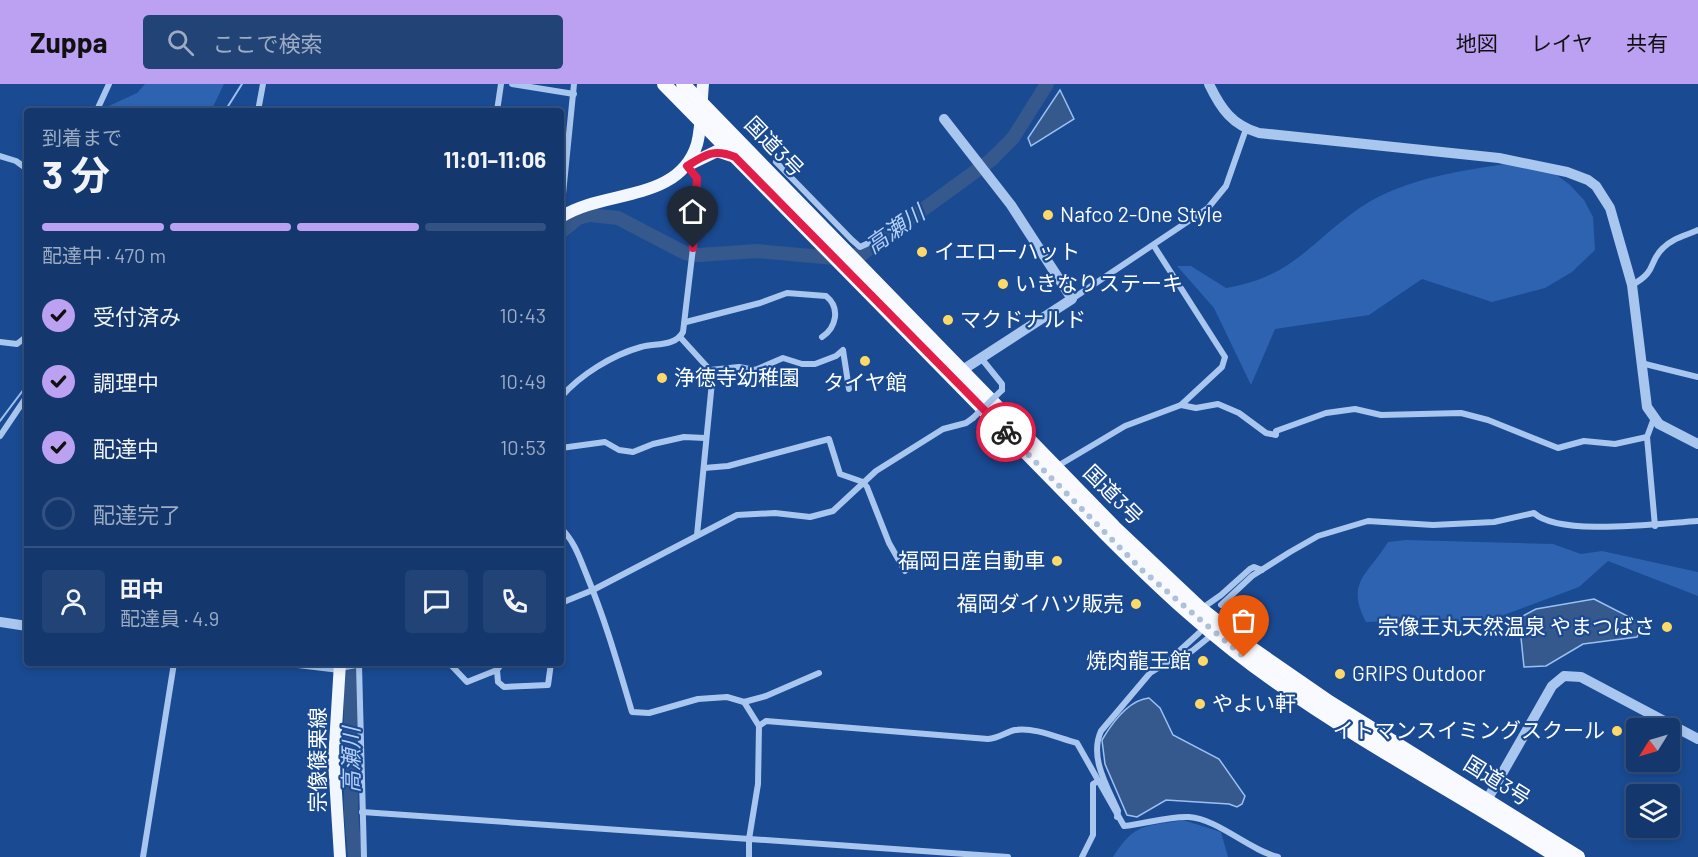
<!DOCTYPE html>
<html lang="ja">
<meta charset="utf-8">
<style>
body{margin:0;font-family:Barlow,"Noto Sans JP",sans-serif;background:#214376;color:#f1f3f6;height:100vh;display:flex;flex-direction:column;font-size:22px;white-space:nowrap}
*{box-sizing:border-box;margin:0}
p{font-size:20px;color:#9dacc2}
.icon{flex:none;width:33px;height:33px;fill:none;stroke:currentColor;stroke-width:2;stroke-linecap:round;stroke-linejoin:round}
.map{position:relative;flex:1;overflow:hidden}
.details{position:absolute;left:24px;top:24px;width:540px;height:558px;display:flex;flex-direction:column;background:#14386e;border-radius:6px;box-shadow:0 3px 9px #0003,0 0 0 2px #335281}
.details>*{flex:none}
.needle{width:39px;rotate:233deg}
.fabs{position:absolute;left:1626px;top:634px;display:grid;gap:12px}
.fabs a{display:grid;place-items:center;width:54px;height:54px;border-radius:6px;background:#14386e;box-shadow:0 3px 9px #0003,0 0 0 2px #335281;font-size:30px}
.pin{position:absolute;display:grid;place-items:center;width:51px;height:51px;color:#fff;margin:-62px -26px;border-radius:50% 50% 50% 0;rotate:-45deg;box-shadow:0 0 6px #0007}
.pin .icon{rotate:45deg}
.courier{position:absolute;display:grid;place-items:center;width:60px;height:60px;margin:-30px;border:4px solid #e11d48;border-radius:50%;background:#fff;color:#222;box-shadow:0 2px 8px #0007}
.head em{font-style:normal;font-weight:700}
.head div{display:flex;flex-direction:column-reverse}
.head{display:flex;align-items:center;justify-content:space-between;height:102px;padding:0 18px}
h1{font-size:39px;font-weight:700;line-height:45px}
.bar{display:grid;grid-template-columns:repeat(4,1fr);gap:9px 6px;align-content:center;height:72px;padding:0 18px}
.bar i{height:8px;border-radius:4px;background:#335281}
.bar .selected{background:#bca0f2}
.bar p{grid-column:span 4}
.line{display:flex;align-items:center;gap:15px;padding:0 18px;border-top:2px solid #335281}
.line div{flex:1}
.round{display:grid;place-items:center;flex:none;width:63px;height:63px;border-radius:6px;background:#214376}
ol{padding:0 18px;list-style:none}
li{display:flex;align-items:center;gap:18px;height:66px}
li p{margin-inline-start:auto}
li .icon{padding:6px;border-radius:50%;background:#bca0f2;color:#111;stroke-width:4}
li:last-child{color:#9dacc2}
li i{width:33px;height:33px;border:3px solid #335281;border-radius:50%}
header{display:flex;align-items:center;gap:36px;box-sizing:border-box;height:84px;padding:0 30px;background:#bca0f2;color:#111}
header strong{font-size:28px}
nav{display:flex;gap:33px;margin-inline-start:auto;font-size:21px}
.search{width:420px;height:54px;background:#214376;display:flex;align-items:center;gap:15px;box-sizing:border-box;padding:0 21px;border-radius:6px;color:#9dacc2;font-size:22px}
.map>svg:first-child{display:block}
</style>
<header>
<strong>Zuppa</strong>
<div class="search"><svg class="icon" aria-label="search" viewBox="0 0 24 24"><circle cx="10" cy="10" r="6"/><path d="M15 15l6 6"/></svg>ここで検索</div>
<nav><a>地図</a><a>レイヤ</a><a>共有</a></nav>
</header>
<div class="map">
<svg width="1698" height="773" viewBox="0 0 1698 773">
<rect width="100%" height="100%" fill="#1a4a92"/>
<g fill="#2d63b0">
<polygon points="145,0 224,0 211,27 98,27 137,9"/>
<path d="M1518,78L1542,80L1570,101L1584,116L1593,133L1595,166L1572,188L1545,204L1492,218L1422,195L1369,231L1275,245L1251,301L1214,224L1177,182H1191L1226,204C1293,193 1310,158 1361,123C1406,93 1467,86 1518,78Z"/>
<path d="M1406,456L1553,460L1581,470L1602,467L1698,488V512L1608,477L1579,503L1480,540L1441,535L1366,538C1345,498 1368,491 1388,458Z"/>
<path d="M1183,736L1221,748L1228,773H1113C1135,738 1145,743 1183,736Z"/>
</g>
<g fill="#35588d" stroke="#9cc0f1" stroke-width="1.5">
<polygon points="1060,6 1074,35 1031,62 1028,54"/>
<polygon points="1594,515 1643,540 1637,553 1583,560 1546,582 1524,583 1519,534 1536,525"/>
<path d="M1149,614L1160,624L1173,651L1219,675L1245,712L1242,720L1237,723L1229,720L1166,716L1137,733L1127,731L1105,680L1102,656C1112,639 1128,616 1149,614Z"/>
</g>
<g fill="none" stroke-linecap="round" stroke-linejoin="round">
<g stroke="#9cc0f1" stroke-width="2">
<polyline points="225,27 242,0"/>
<polyline points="0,337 27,301"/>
</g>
<g stroke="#35588d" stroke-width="14">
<polyline points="561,148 578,134 590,131 618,134 685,169 699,171 757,167 834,174 862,170 991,76 1013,54 1047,0"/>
<polyline points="354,579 351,594 351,729 355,773"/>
</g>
<g stroke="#a9c6ef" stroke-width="6">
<polyline points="512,0 574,10"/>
<polyline points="97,26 109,0"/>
<polyline points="258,27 263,0"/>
<polyline points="497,27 501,0"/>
<polyline points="0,72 16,77 27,85"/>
<polyline points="776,78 852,156 860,163 871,158"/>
<polyline points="565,130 562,120 574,0"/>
<path d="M1632,201C1658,187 1648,178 1663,164C1673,154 1685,152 1698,146"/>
<polyline points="1072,215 1208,124 1226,102 1246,45"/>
<path d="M686,238L760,219L787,209L826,212C841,224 836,244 822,253"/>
<polyline points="680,253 710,286 712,298 697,451"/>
<polyline points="0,258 17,260 27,252"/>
<polyline points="981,274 1002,300 1002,306"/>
<polyline points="1641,279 1698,293"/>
<polyline points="710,286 739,283 755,286 783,274 802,280 815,280 836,272 843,266 849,305"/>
<path d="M561,313C580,291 612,271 641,263C655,259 675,263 683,248L693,164L697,94L687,82"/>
<polyline points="1181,321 1196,324 1218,320 1239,329 1266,349 1276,351 1276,347 1326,329 1355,325 1381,331 1461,329 1488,336 1558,364 1584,357 1615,360 1647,353"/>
<polyline points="1654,334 1647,353 1655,442"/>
<polyline points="0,352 27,312"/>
<polyline points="561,364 605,358 619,366 633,368 653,360 684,353 705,354"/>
<polyline points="1056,383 1125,342 1181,321 1222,283 1225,273 1154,162"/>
<polyline points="704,384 728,382 829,355 840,390 863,398 867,403 889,459 905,487"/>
<path d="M561,444C575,458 580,475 587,492C606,538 618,581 632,628L649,629L698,615L727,613L744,618L766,612L819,589"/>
<polyline points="561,519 593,506 737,431 775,429 810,433 833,427 876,387 943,345 966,339 973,334"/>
<path d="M1221,521L1252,492L1290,468L1318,452L1368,437L1433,441L1494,438L1534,429C1560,453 1662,439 1698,437"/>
<polyline points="1201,525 1221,511 1250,485 1254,483 1262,486"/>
<polyline points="1172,577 1192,567 1213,550"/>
<polyline points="449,579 467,598 497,586 502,579"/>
<polyline points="359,581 364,773"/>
<polyline points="340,584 367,579"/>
<polyline points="497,586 498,598 504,603 548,601 551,579"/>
<polyline points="744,618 759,642 758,700 749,755 749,773"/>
<path d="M759,642L766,637L988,655C999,654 1006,648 1015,646C1035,643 1058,654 1077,659L1124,742C1145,740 1168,732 1189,733C1218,735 1249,766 1278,773"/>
<polyline points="362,728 1008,773"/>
<path d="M1117,733L1118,727C1107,702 1089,673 1101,647L1150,589L1166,579L1199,549"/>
<polyline points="143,773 174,579"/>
<polyline points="1082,773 1093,751 1093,700 1098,697"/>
</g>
<g stroke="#a9c6ef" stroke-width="10">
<path d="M1209,0C1221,25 1232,41 1259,49L1499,74L1567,88L1588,96L1596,102L1610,124L1632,201L1647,323L1659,340L1698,360"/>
<polyline points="944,35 1011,121 1072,215 961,287"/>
<polyline points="0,538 27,542"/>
<polyline points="298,579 340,584"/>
<polyline points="1487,716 1552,602 1564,592 1581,593 1698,655"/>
</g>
<g stroke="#f1f6ff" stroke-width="12">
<polyline points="688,81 717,67 735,73"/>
<path d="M561,133C604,105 679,119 697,60C702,41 701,19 703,0"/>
<polyline points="340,773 334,677 340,579"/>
</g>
<g stroke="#f8faff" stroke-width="14">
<path d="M664,0L1107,451C1160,504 1214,555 1275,597C1366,661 1464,713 1558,773"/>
<polyline points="683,0 1114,443 1201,525 1251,564 1329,618 1578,773"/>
</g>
<polyline stroke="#a9c6ef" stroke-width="6" points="973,334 1002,306"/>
</g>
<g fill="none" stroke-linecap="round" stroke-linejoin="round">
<polyline stroke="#afc0d9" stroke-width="6" stroke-dasharray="0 10.8" points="1006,348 1142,486 1244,573"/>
<path stroke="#e11d48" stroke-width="8" d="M693,164L697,94L687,82C705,71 714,64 735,73L1006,348"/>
</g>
<g fill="#ffd967" stroke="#1a4a92" stroke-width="2">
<circle cx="1048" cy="131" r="6"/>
<circle cx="922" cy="168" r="6"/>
<circle cx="1003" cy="200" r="6"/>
<circle cx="948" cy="236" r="6"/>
<circle cx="865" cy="277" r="6"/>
<circle cx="662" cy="294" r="6"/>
<circle cx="1057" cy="477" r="6"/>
<circle cx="1136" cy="520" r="6"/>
<circle cx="1667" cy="543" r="6"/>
<circle cx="1203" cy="577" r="6"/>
<circle cx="1340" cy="590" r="6"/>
<circle cx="1200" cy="620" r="6"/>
<circle cx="1617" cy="647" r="6"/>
</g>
<g text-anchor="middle" stroke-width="4.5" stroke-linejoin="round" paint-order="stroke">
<g font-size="21" fill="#fff" stroke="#1a4a92">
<text transform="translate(774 63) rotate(46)" y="7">国道3号</text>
<text transform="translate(1113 411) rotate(45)" y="7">国道3号</text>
<text transform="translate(318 676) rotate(-90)" y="7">宗像篠栗線</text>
<text transform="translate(1497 697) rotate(32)" y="7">国道3号</text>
</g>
<g font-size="21" fill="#fff" stroke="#1a4a92" text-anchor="start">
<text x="1060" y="138">Nafco 2-One Style</text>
<text x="934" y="175">イエローハット</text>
<text x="1015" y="207">いきなりステーキ</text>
<text x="960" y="243">マクドナルド</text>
<text x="674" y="301">浄徳寺幼稚園</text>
<text x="865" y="306" text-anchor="middle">タイヤ館</text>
<text x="1045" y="484" text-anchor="end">福岡日産自動車</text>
<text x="1124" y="527" text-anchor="end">福岡ダイハツ販売</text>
<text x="1655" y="550" text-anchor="end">宗像王丸天然温泉 やまつばさ</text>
<text x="1191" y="584" text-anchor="end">焼肉龍王館</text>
<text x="1352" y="597">GRIPS Outdoor</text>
<text x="1212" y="627">やよい軒</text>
<text x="1605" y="654" text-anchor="end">イトマンスイミングスクール</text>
</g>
<g font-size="22" font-style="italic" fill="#b5d0f6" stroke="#1a4a92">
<text transform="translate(895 145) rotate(-35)" y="8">高瀬川</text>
<text transform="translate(351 676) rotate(-90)" y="8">高瀬川</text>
</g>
</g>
</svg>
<div class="fabs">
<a><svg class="needle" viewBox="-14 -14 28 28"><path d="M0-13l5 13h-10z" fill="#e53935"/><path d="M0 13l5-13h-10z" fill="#9dacc2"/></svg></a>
<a><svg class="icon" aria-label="layers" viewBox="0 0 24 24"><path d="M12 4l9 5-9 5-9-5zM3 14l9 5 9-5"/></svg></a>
</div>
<div class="pin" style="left:1244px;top:573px;background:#ea580c"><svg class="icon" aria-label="bag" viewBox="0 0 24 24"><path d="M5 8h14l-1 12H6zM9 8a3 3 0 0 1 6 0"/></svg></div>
<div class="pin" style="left:693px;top:164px;background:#1f2937"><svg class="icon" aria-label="home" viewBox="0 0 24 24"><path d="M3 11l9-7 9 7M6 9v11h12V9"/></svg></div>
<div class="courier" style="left:1006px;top:348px"><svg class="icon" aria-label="bike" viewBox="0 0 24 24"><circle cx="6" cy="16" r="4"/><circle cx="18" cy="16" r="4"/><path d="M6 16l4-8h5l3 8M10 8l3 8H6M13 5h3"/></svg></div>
<section class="details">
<div class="head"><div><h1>3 分</h1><p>到着まで</p></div><em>11:01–11:06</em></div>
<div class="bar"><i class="selected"></i><i class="selected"></i><i class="selected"></i><i></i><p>配達中 · 470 m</p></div>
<ol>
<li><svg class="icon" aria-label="check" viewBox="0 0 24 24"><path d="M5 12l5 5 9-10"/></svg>受付済み<p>10:43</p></li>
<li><svg class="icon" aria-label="check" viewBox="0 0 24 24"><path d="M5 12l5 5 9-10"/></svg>調理中<p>10:49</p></li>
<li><svg class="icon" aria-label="check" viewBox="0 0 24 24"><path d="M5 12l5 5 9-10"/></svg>配達中<p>10:53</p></li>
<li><i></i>配達完了</li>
</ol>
<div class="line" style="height:108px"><a class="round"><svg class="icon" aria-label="person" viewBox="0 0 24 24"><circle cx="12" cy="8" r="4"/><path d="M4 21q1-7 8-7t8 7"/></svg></a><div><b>田中</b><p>配達員 · 4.9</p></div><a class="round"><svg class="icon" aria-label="chat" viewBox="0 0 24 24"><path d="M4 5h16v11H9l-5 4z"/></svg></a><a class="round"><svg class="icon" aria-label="phone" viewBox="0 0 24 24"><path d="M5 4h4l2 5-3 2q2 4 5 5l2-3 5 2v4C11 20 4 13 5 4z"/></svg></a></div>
</section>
</div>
